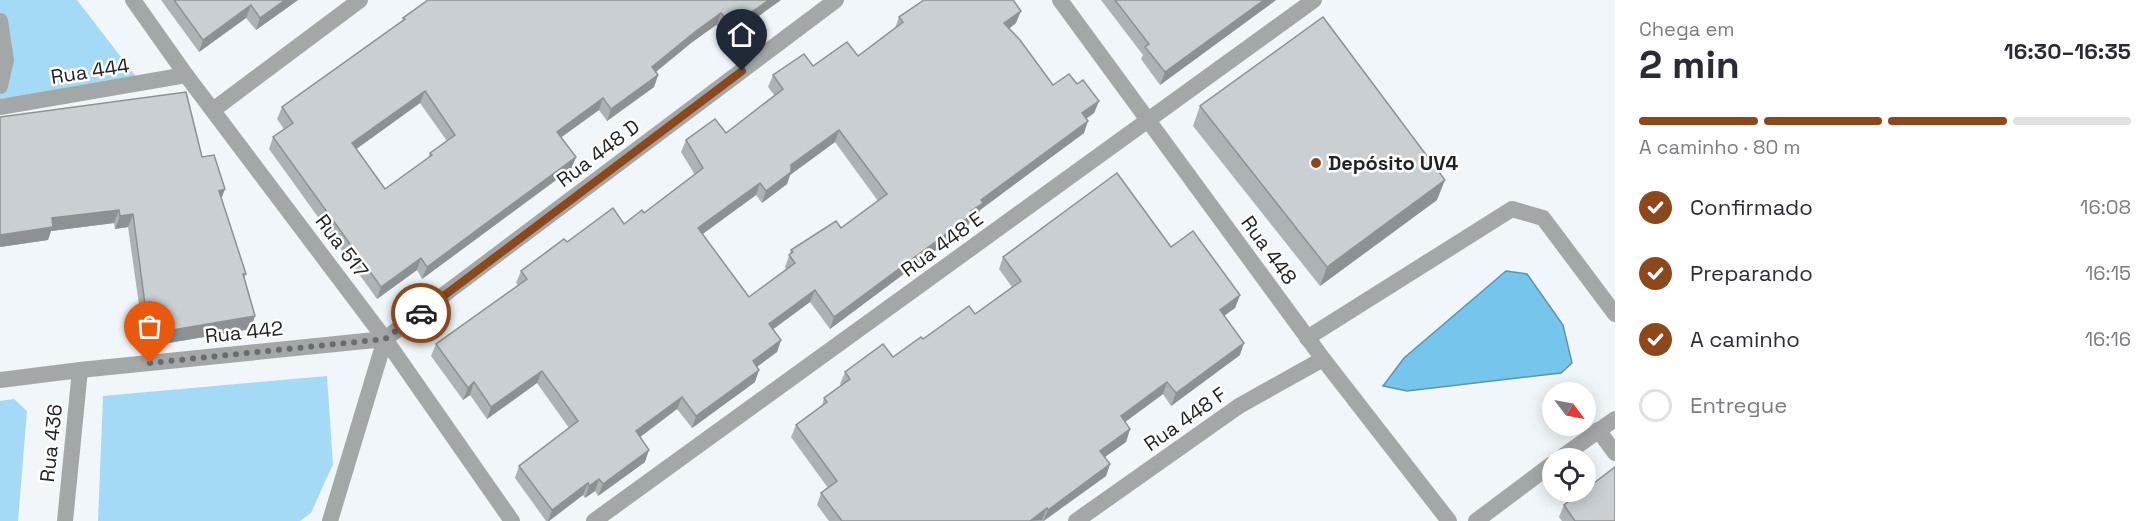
<!DOCTYPE html>
<html lang="pt">
<meta charset="utf-8">
<style>
body{margin:0;font-family:"Space Grotesk",sans-serif;background:#f7f7f7;color:#2b2b33;height:100vh;display:flex;flex-direction:column;font-size:22px;white-space:nowrap}
*{box-sizing:border-box;margin:0}
p{font-size:20px;color:#7c7c81}
.icon{flex:none;width:33px;height:33px;fill:none;stroke:currentColor;stroke-width:2;stroke-linecap:round;stroke-linejoin:round}
.map{position:relative;flex:1;overflow:hidden}
.details{display:flex;flex-direction:column;background:#fff;width:540px}
.details>*{flex:none}
.needle{width:39px;rotate:122deg}
.fabs{position:absolute;left:1542px;top:382px;display:grid;gap:12px}
.fabs a{display:grid;place-items:center;width:54px;height:54px;border-radius:50%;background:#fff;box-shadow:0 3px 15px #0003;font-size:30px}
.pin{position:absolute;display:grid;place-items:center;width:51px;height:51px;color:#fff;margin:-62px -26px;border-radius:50% 50% 50% 0;rotate:-45deg;box-shadow:0 0 6px #0007}
.pin .icon{rotate:45deg}
.courier{position:absolute;display:grid;place-items:center;width:60px;height:60px;margin:-30px;border:4px solid #8c481a;border-radius:50%;background:#fff;color:#222;box-shadow:0 2px 8px #0007}
.overview em{font-style:normal;font-weight:800}
.overview div{display:flex;flex-direction:column-reverse}
.overview{display:flex;align-items:center;justify-content:space-between;height:102px;padding:0 24px}
h1{font-size:39px;font-weight:800;line-height:45px}
.bar{display:grid;grid-template-columns:repeat(4,1fr);gap:9px 6px;align-content:center;height:72px;padding:0 24px}
.bar i{height:8px;border-radius:4px;background:#e1e1e2}
.bar .selected{background:#8c481a}
.bar p{grid-column:span 4}
ol{padding:0 24px;list-style:none}
li{display:flex;align-items:center;gap:18px;height:66px}
li p{margin-inline-start:auto}
li .icon{padding:6px;border-radius:50%;background:#8c481a;color:#fff;stroke-width:4}
li:last-child{color:#7c7c81}
li i{width:33px;height:33px;border:3px solid #e1e1e2;border-radius:50%}
main{display:flex;flex:1;min-height:0}
.map>svg:first-child{display:block}
</style>
<main>
<div class="map">
<svg width="1615" height="521" viewBox="0 0 1615 521">
<rect width="100%" height="100%" fill="#f0f6f9"/>
<g fill="#a5daf6">
<polygon points="0,0 77,0 141,83 0,99"/>
<polygon points="327,376 333,464 311,513 300,521 98,521 103,396"/>
<polygon points="14,399 27,411 18,521 0,521 0,401"/>
</g>
<polygon fill="#76c5ed" stroke="#5c94b0" stroke-width="1.5" points="1506,271 1527,274 1563,325 1572,363 1561,373 1407,391 1383,386 1404,358"/>
<g fill="none" stroke-linecap="round" stroke-linejoin="round">
<polyline stroke="#a4a7a8" stroke-width="16" points="1307,338 1512,209 1543,218 1615,314"/>
<g stroke="#a4a7a8" stroke-width="16">
<polyline points="133,0 186,75 385,339 512,521"/>
<polyline points="1060,0 1323,359 1449,521"/>
<polyline points="0,21 6,60 0,86"/>
<polyline points="0,107 186,75"/>
<polyline points="213,110 360,0"/>
<polyline points="385,339 836,0"/>
<polyline points="0,380 80,370 385,339"/>
<polyline points="1598,430 1615,453"/>
<polyline points="1559,459 1615,419"/>
<polyline points="65,521 80,370"/>
<polyline points="330,521 385,339"/>
<polyline points="594,521 1314,0"/>
<polyline points="1076,521 1239,406 1323,359"/>
<polyline points="1476,521 1552,464"/>
</g>
</g>
<g fill="#adb2b5" fill-rule="evenodd">
<polygon points="161,0 298,0 256,30 246,18 199,52"/>
<path d="M428,0H781L728,38L716,25L691,43L656,72L658,75L654,87L607,121L599,110L561,137L576,157L571,169L422,279L417,270L377,299L269,149L273,137L284,129L277,119L282,107L402,21L403,18ZM420,103L447,141L430,153L428,158L385,189L356,149Z"/>
<polygon points="1101,0 1276,0 1160,85 1141,59 1143,55"/>
<path d="M899,17L1016,23L1009,29L1053,85L1077,84L1099,101L1094,113L1086,119L1084,133L980,210L978,215L970,221L968,226L830,329L810,302L773,329L781,340L777,352L757,367L755,382L692,428L677,409L640,437L645,462L598,496L595,491L585,498L583,495L549,521H546L515,478L519,466L569,428L537,383L487,419L470,395L463,400L431,356L436,344L518,285L516,283L521,271L567,242L624,224L644,213L695,175L681,152L686,140L726,133L775,96L768,87L773,75L858,56L895,28ZM835,142L878,201L841,228L791,250L785,267L786,269L749,297L703,234L756,195L762,203L787,184L790,175Z"/>
<polygon points="1200,106 1437,200 1320,286 1193,126"/>
<polygon points="202,157 225,189 221,199 246,274 244,279 251,329 145,347 128,227 115,229 114,223 51,231 48,240 0,247"/>
<polygon points="1171,247 1240,295 1235,308 1224,316 1240,355 1171,406 1163,394 1125,422 1130,429 1126,442 1105,457 1110,464 1106,476 1044,521 829,521 817,505 821,493 828,488 791,437 796,425 822,406 824,398 841,385 840,384 845,372 893,357 975,314 1012,287 999,269 1003,257"/>
<polygon points="1564,505 1615,521 1562,521 1559,517"/>
</g>
<g fill="#8d9193">
<polygon points="285,0 298,0 256,30 260,18"/>
<polygon points="769,0 781,0 728,38 732,26"/>
<polygon points="1264,0 1276,0 1160,85 1165,72"/>
<polygon points="251,5 246,18 199,52 203,40"/>
<polygon points="1021,11 1016,23 999,36 1004,23"/>
<polygon points="721,13 716,25 691,43 647,79 652,67 696,31"/>
<polygon points="658,75 654,87 607,121 611,109"/>
<polygon points="425,91 420,103 348,155 352,143"/>
<polygon points="603,98 599,110 552,144 557,132"/>
<polygon points="1099,101 1094,113 1077,125 1082,113"/>
<polygon points="1088,121 1084,133 980,210 978,215 970,221 968,226 830,329 834,317 971,211 981,200"/>
<polygon points="839,130 835,142 790,175 787,184 762,203 766,191 791,165"/>
<polygon points="576,157 571,169 422,279 427,267"/>
<polygon points="1445,180 1437,200 1320,286 1327,267"/>
<polygon points="760,183 756,195 694,240 698,228"/>
<polygon points="225,189 220,202 219,191"/>
<polygon points="119,210 114,223 51,231 48,240 0,247 0,235 52,218"/>
<polygon points="133,214 128,227 115,229 120,216"/>
<polygon points="421,258 417,270 377,299 381,287"/>
<polygon points="815,290 810,302 764,336 769,324"/>
<polygon points="1240,295 1235,308 1215,322 1220,310"/>
<polygon points="255,316 251,329 145,347 149,334"/>
<polygon points="781,340 777,352 748,373 753,361"/>
<polygon points="1244,343 1240,355 1171,406 1176,393"/>
<polygon points="759,370 755,382 692,428 696,416"/>
<polygon points="542,371 537,383 487,419 491,407"/>
<polygon points="474,382 470,395 463,400 468,388"/>
<polygon points="1167,382 1163,394 1117,428 1121,416"/>
<polygon points="682,397 677,409 631,444 636,431"/>
<polygon points="1130,429 1126,442 1096,463 1100,451"/>
<polygon points="649,450 645,462 598,496 603,484"/>
<polygon points="1110,464 1106,476 1043,521 1048,510"/>
<polygon points="599,479 595,491 585,498 589,486"/>
<polygon points="588,483 583,495 549,521 548,521 552,510"/>
<polygon points="1047,508 1042,520 1030,521"/>
</g>
<g fill="#c9cfd2" stroke="#8d9193" stroke-width="1.5" fill-rule="evenodd">
<polygon points="174,0 285,0 260,18 251,5 203,40"/>
<path d="M428,0H769L732,26L721,13L696,31L652,67L658,75L611,109L603,98L557,132L576,157L427,267L421,258L381,287L273,137L293,123L282,107L405,19L403,18ZM425,91L455,135L430,153L432,155L385,189L352,143Z"/>
<path d="M924,0H1013L1021,11L1004,23L1020,40L1053,85L1069,74L1077,84L1083,80L1099,101L1082,113L1088,121L981,200L983,203L971,211L973,214L834,317L815,290L769,324L781,340L753,361L759,370L696,416L682,397L636,431L649,450L603,484L599,479L589,486L588,483L552,510L519,466L578,421L542,371L491,407L474,382L468,388L436,344L527,279L521,271L564,239L567,242L613,208L624,224L642,210L644,213L703,168L686,140L715,119L726,133L783,89L773,75L804,54L813,66L847,42L858,56L903,22L899,17ZM839,130L887,194L841,228L836,221L791,250L793,252L789,255L795,263L749,297L698,228L760,183L766,191L791,172V165Z"/>
<polygon points="1115,0 1264,0 1165,72 1145,47 1149,44"/>
<polygon points="1323,17 1445,180 1327,267 1200,106"/>
<polygon points="186,92 202,157 214,155 225,189 219,191 246,274 243,274 255,316 149,334 133,214 120,216 119,210 52,218 53,227 0,235 0,117"/>
<polygon points="1117,173 1171,247 1193,231 1240,295 1220,310 1244,343 1176,393 1167,382 1121,416 1130,429 1100,451 1110,464 1048,510 1047,508 1030,521 842,521 821,493 837,481 796,425 827,402 824,398 850,379 845,372 883,344 893,357 921,337 923,339 969,306 975,314 1021,281 1003,257"/>
<polygon points="1615,467 1615,521 1575,521 1564,505 1581,492 1586,492 1586,489"/>
</g>
<g fill="none" stroke-linecap="round" stroke-linejoin="round">
<polyline stroke="#696c6e" stroke-width="6" stroke-dasharray="0 10.8" points="150,363 385,339 421,313"/>
<polyline stroke="#8c481a" stroke-width="8" points="421,313 742,71"/>
</g>
<circle fill="#8c481a" stroke="#fff" stroke-width="2" cx="1316" cy="163" r="6"/>
<g text-anchor="middle" stroke-width="5" stroke-linejoin="round" paint-order="stroke">
<g font-size="20" fill="#202223" stroke="#fff">
<text transform="translate(90 71) rotate(-9)" y="7">Rua 444</text>
<text transform="translate(598 153) rotate(-37)" y="7">Rua 448 D</text>
<text transform="translate(942 244) rotate(-36)" y="7">Rua 448 E</text>
<text transform="translate(342 246) rotate(53)" y="7">Rua 517</text>
<text transform="translate(1269 250) rotate(54)" y="7">Rua 448</text>
<text transform="translate(244 332) rotate(-6)" y="7">Rua 442</text>
<text transform="translate(1185 419) rotate(-35)" y="7">Rua 448 F</text>
<text transform="translate(51 443) rotate(-84)" y="7">Rua 436</text>
</g>
<g font-size="20" font-weight="bold" fill="#202223" stroke="#fff" text-anchor="start">
<text x="1328" y="170">Depósito UV4</text>
</g>
</g>
</svg>
<div class="fabs">
<a><svg class="needle" viewBox="-14 -14 28 28"><path d="M0-13l5 13h-10z" fill="#e53935"/><path d="M0 13l5-13h-10z" fill="#7c7c81"/></svg></a>
<a><svg class="icon" aria-label="locate" viewBox="0 0 24 24"><circle cx="12" cy="12" r="6"/><path d="M12 2v4M12 18v4M2 12h4M18 12h4"/></svg></a>
</div>
<div class="pin" style="left:150px;top:363px;background:#ea580c"><svg class="icon" aria-label="bag" viewBox="0 0 24 24"><path d="M5 8h14l-1 12H6zM9 8a3 3 0 0 1 6 0"/></svg></div>
<div class="pin" style="left:742px;top:71px;background:#1f2937"><svg class="icon" aria-label="home" viewBox="0 0 24 24"><path d="M3 11l9-7 9 7M6 9v11h12V9"/></svg></div>
<div class="courier" style="left:421px;top:313px"><svg class="icon" aria-label="car" viewBox="0 0 24 24"><path d="M5 17H2v-5l4-1 3-4h7l3 4 3 1v5h-3M9 17h6M6 11h13"/><circle cx="7" cy="17" r="2"/><circle cx="17" cy="17" r="2"/></svg></div>
</div>
<section class="details">
<div class="overview"><div><h1>2 min</h1><p>Chega em</p></div><em>16:30–16:35</em></div>
<div class="bar"><i class="selected"></i><i class="selected"></i><i class="selected"></i><i></i><p>A caminho · 80 m</p></div>
<ol>
<li><svg class="icon" aria-label="check" viewBox="0 0 24 24"><path d="M5 12l5 5 9-10"/></svg>Confirmado<p>16:08</p></li>
<li><svg class="icon" aria-label="check" viewBox="0 0 24 24"><path d="M5 12l5 5 9-10"/></svg>Preparando<p>16:15</p></li>
<li><svg class="icon" aria-label="check" viewBox="0 0 24 24"><path d="M5 12l5 5 9-10"/></svg>A caminho<p>16:16</p></li>
<li><i></i>Entregue</li>
</ol>
</section>
</main>
